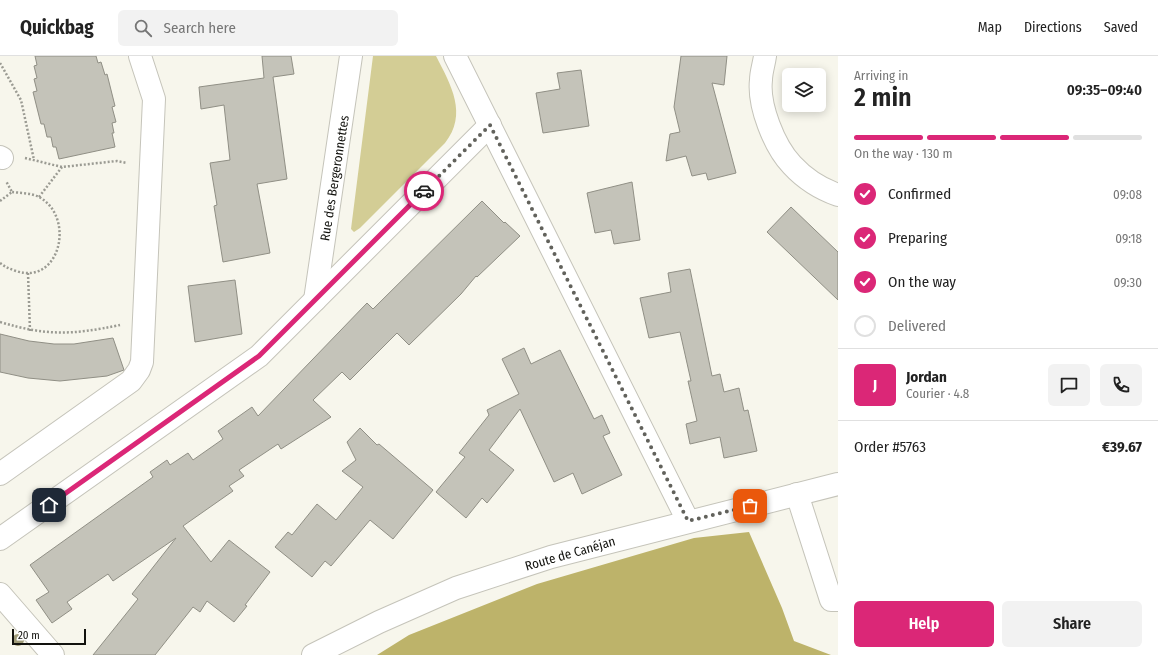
<!DOCTYPE html>
<meta charset="utf-8">
<style>
body{margin:0;font-family:"Fira Sans Condensed",sans-serif;background:#f2f2f2;color:#222;height:100vh;display:flex;flex-direction:column;font-size:15px;white-space:nowrap}
*{box-sizing:border-box;margin:0}
p{font-size:13px;color:#767676}
.icon{flex:none;width:22px;height:22px;fill:none;stroke:currentColor;stroke-width:2;stroke-linecap:round;stroke-linejoin:round}
.map{position:relative;flex:1;overflow:hidden}
.panel{display:flex;flex-direction:column;background:#fff;width:320px}
.panel>*{flex:none}
.tools{position:absolute;left:782px;top:12px;display:grid;gap:8px}
.tools a{display:grid;place-items:center;width:44px;height:44px;border-radius:6px;background:#fff;box-shadow:0 2px 10px #0003;font-size:20px}
.scale{position:absolute;left:12px;bottom:10px;width:74px;box-sizing:border-box;padding-left:4px;border:2px solid #12120e;border-top:0;font-size:11px;line-height:14px;white-space:nowrap;color:#12120e;-webkit-text-stroke:3px #fff;paint-order:stroke}
.pin{position:absolute;display:grid;place-items:center;width:34px;height:34px;color:#fff;margin:-17px;border-radius:8px;box-shadow:0 2px 6px #0006}
.courier{position:absolute;display:grid;place-items:center;width:40px;height:40px;margin:-20px;border:3px solid #db2777;border-radius:50%;background:#fff;color:#222;box-shadow:0 1px 5px #0007}
.summary em{font-style:normal;font-weight:600}
.summary div{display:flex;flex-direction:column-reverse}
.summary{display:flex;align-items:center;justify-content:space-between;height:68px;padding:0 16px}
h1{font-size:26px;font-weight:600;line-height:30px}
.bar{display:grid;grid-template-columns:repeat(4,1fr);gap:6px 4px;align-content:center;height:48px;padding:0 16px}
.bar i{height:5px;border-radius:3px;background:#e0e0e0}
.bar .active{background:#db2777}
.bar p{grid-column:span 4}
.line{display:flex;align-items:center;gap:10px;padding:0 16px;border-top:1px solid #e0e0e0}
.line div{flex:1}
.round{display:grid;place-items:center;flex:none;width:42px;height:42px;border-radius:6px;background:#f2f2f2}
ol{padding:0 16px;list-style:none}
li{display:flex;align-items:center;gap:12px;height:44px}
li p{margin-inline-start:auto}
li .icon{padding:4px;border-radius:50%;background:#db2777;color:#fff;stroke-width:4}
li:last-child{color:#767676}
li i{width:22px;height:22px;border:2px solid #e0e0e0;border-radius:50%}
.action{display:flex;gap:8px;margin-top:auto;padding:8px 16px}
.action a{flex:1;height:46px;border-radius:6px;background:#db2777;color:#fff;font-size:16px;font-weight:600;line-height:46px;text-align:center}
.action a+a{background:#f2f2f2;color:#222}
header{display:flex;align-items:center;gap:24px;box-sizing:border-box;height:56px;padding:0 20px;background:#fff;border-bottom:1px solid #e0e0e0}
header strong{font-size:19px}
nav{display:flex;gap:22px;margin-inline-start:auto;font-size:14px}
.search{width:280px;height:36px;background:#f2f2f2;display:flex;align-items:center;gap:10px;box-sizing:border-box;padding:0 14px;border-radius:6px;color:#767676;font-size:15px}
main{display:flex;flex:1;min-height:0}
.map>svg:first-child{display:block}
</style>
<header>
<strong>Quickbag</strong>
<div class="search"><svg class="icon" aria-label="search" viewBox="0 0 24 24"><circle cx="10" cy="10" r="6"/><path d="M15 15l6 6"/></svg>Search here</div>
<nav><a>Map</a><a>Directions</a><a>Saved</a></nav>
</header>
<main>
<div class="map">
<svg width="838" height="599" viewBox="0 0 838 599">
<rect width="100%" height="100%" fill="#f7f6ec"/>
<path fill="#d3cd95" d="M373,0H436C451,29 468,58 445,87L360,172L354,176L351,173Z"/>
<polygon fill="#bdb36a" points="749,476 782,552 794,585 831,599 377,599 409,579 537,528 694,482"/>
<g fill="#c4c3b9" stroke="#908f85">
<polygon points="35,0 96,0 98,7 101,6 105,19 107,18 115,50 112,51 116,66 112,67 114,77 112,77 115,91 59,103 56,91 53,91 51,81 47,81 44,68 41,68 33,36 37,35 34,23 37,22 34,10 37,9"/>
<polygon points="262,0 291,0 294,18 273,21 287,123 257,128 270,197 223,206 214,150 217,149 210,107 230,104 224,49 201,53 199,31 264,22"/>
<polygon points="681,0 727,0 724,29 712,27 736,117 708,124 706,117 692,120 686,100 666,105 670,78 680,76 674,51"/>
<polygon points="581,14 589,70 543,77 536,37 560,33 557,17"/>
<polygon points="632,126 640,184 614,188 611,174 595,177 587,137"/>
<polygon points="482,145 504,167 505,166 520,180 477,221 476,220 461,238 409,289 397,277 350,324 342,316 313,344 331,361 281,393 278,388 239,414 244,420 229,430 233,435 183,470 211,506 229,484 270,516 245,549 247,550 234,566 207,545 200,556 193,551 155,599 93,599 138,543 132,538 176,482 113,525 108,518 67,546 72,553 52,567 36,544 49,536 30,509 153,421 150,416 167,404 170,409 188,397 193,404 223,383 218,375 252,351 258,360 367,247 373,253"/>
<polygon points="791,151 838,196 838,244 767,176"/>
<polygon points="690,213 712,320 720,318 724,336 739,332 744,355 748,354 757,395 724,402 720,381 690,388 686,368 697,365 688,325 691,325 680,276 649,282 640,242 671,236 668,217"/>
<polygon points="235,224 242,278 195,286 188,230"/>
<polygon points="0,278 29,285 54,288 74,288 113,282 124,314 107,320 60,325 28,322 0,316"/>
<polygon points="524,292 531,308 560,294 594,363 602,359 610,377 603,380 622,419 582,438 573,417 554,426 520,353 489,394 514,414 487,447 482,442 466,462 436,436 465,401 459,397 489,359 487,354 519,338 502,303"/>
<polygon points="360,372 377,389 379,388 433,434 393,483 370,464 331,510 325,505 312,521 275,491 288,476 292,479 317,448 336,464 363,431 342,415 356,404 347,386"/>
</g>
<g fill="none" stroke-linecap="round" stroke-linejoin="round">
<defs>
<g id="minor">
<polyline points="455,0 688,465"/>
<path d="M765,0C764,8 761,16 761,24C758,49 774,90 792,109C804,122 821,133 838,139"/>
<polyline points="0,101 2,102"/>
<polyline points="315,244 351,0"/>
<polyline points="0,418 131,325 139,314 142,306 154,43 140,0"/>
<polyline points="797,438 831,544 838,544"/>
<polyline points="0,483 259,300 490,69"/>
<polyline points="0,538 53,599"/>
<polyline points="313,599 379,566 456,532 551,501 838,428"/>
</g>
</defs>
<use href="#minor" stroke="#c5c4ba" stroke-width="24"/>
<g stroke="#9b9b93" stroke-width="2.5" stroke-dasharray="2 2" stroke-linecap="butt">
<polyline points="0,7 21,44 34,104"/>
<polyline points="25,102 62,111 117,105 127,107"/>
<polyline points="39,141 62,111"/>
<polyline points="0,145 12,136 6,125"/>
<path d="M0,207C5,211 10,213 16,215C60,230 76,161 39,141C32,137 20,137 12,136"/>
<polyline points="28,217 30,275"/>
<path d="M0,266C47,280 72,279 120,269"/>
</g>
<use href="#minor" stroke="#fff" stroke-width="22"/>
</g>
<circle fill="#9f9b78" cx="18" cy="584" r="6"/>
<g fill="none" stroke-linecap="round" stroke-linejoin="round">
<polyline stroke="#62625c" stroke-width="4" stroke-dasharray="0 7.2" points="424,135 490,69 688,465 750,450"/>
<polyline stroke="#db2777" stroke-width="5" points="49,449 259,300 424,135"/>
</g>
<g text-anchor="middle" stroke-width="3" stroke-linejoin="round" paint-order="stroke">
<g font-size="13" fill="#12120e" stroke="#fff">
<text transform="translate(334 122) rotate(-81)" y="5">Rue des Bergeronnettes</text>
<text transform="translate(570 497) rotate(-16)" y="5">Route de Canéjan</text>
</g>
</g>
</svg>
<div class="tools">
<a><svg class="icon" aria-label="layers" viewBox="0 0 24 24"><path d="M12 4l9 5-9 5-9-5zM3 14l9 5 9-5"/></svg></a>
</div>
<div class="scale">20 m</div>
<div class="pin" style="left:750px;top:450px;background:#ea580c"><svg class="icon" aria-label="bag" viewBox="0 0 24 24"><path d="M5 8h14l-1 12H6zM9 8a3 3 0 0 1 6 0"/></svg></div>
<div class="pin" style="left:49px;top:449px;background:#1f2937"><svg class="icon" aria-label="home" viewBox="0 0 24 24"><path d="M3 11l9-7 9 7M6 9v11h12V9"/></svg></div>
<div class="courier" style="left:424px;top:135px"><svg class="icon" aria-label="car" viewBox="0 0 24 24"><path d="M5 17H2v-5l4-1 3-4h7l3 4 3 1v5h-3M9 17h6M6 11h13"/><circle cx="7" cy="17" r="2"/><circle cx="17" cy="17" r="2"/></svg></div>
</div>
<section class="panel">
<div class="summary"><div><h1>2 min</h1><p>Arriving in</p></div><em>09:35–09:40</em></div>
<div class="bar"><i class="active"></i><i class="active"></i><i class="active"></i><i></i><p>On the way · 130 m</p></div>
<ol>
<li><svg class="icon" aria-label="check" viewBox="0 0 24 24"><path d="M5 12l5 5 9-10"/></svg>Confirmed<p>09:08</p></li>
<li><svg class="icon" aria-label="check" viewBox="0 0 24 24"><path d="M5 12l5 5 9-10"/></svg>Preparing<p>09:18</p></li>
<li><svg class="icon" aria-label="check" viewBox="0 0 24 24"><path d="M5 12l5 5 9-10"/></svg>On the way<p>09:30</p></li>
<li><i></i>Delivered</li>
</ol>
<div class="line" style="height:72px"><b class="round" style="background:#db2777;color:#fff">J</b><div><b>Jordan</b><p>Courier · 4.8</p></div><a class="round"><svg class="icon" aria-label="chat" viewBox="0 0 24 24"><path d="M4 5h16v11H9l-5 4z"/></svg></a><a class="round"><svg class="icon" aria-label="phone" viewBox="0 0 24 24"><path d="M5 4h4l2 5-3 2q2 4 5 5l2-3 5 2v4C11 20 4 13 5 4z"/></svg></a></div>
<div class="line" style="height:52px"><div>Order #5763</div><b>€39.67</b></div>
<div class="action"><a>Help</a><a>Share</a></div>
</section>
</main>
